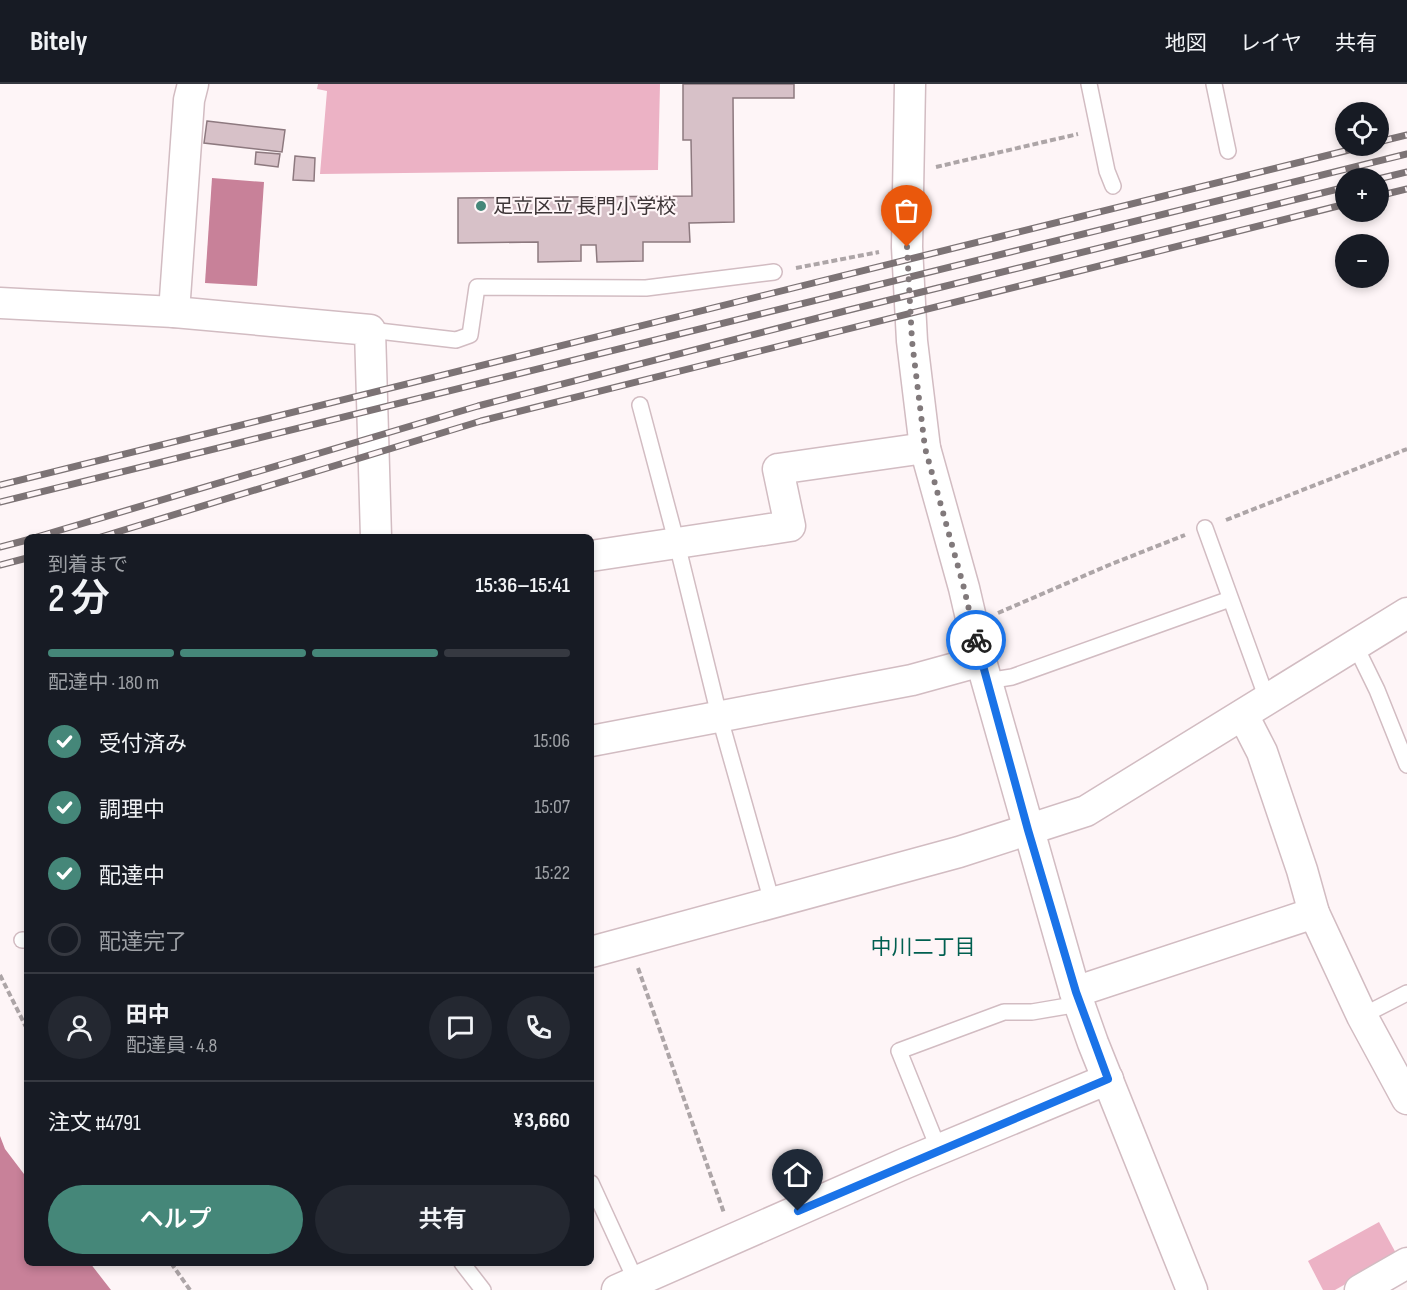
<!DOCTYPE html>
<html lang="ja">
<meta charset="utf-8">
<style>
body{margin:0;font-family:"Sofia Sans Condensed","Noto Sans JP",sans-serif;background:#242831;color:#f1f3f6;height:100vh;display:flex;flex-direction:column;font-size:22px;white-space:nowrap}
*{box-sizing:border-box;margin:0}
p{font-size:20px;color:#9ea1a6}
.icon{flex:none;width:33px;height:33px;fill:none;stroke:currentColor;stroke-width:2;stroke-linecap:round;stroke-linejoin:round}
.map{position:relative;flex:1;overflow:hidden}
.details{position:absolute;left:24px;top:450px;width:570px;height:732px;display:flex;flex-direction:column;background:#171b24;border-radius:9px;box-shadow:0 3px 9px #0003}
.details>*{flex:none}
.controls{position:absolute;left:1335px;top:18px;display:grid;gap:12px}
.controls a{display:grid;place-items:center;width:54px;height:54px;border-radius:50%;background:#171b24;box-shadow:0 3px 9px #0003;font-size:30px}
.pin{position:absolute;display:grid;place-items:center;width:51px;height:51px;color:#fff;margin:-62px -26px;border-radius:50% 50% 50% 0;rotate:-45deg;box-shadow:0 0 6px #0007}
.pin .icon{rotate:45deg}
.courier{position:absolute;display:grid;place-items:center;width:60px;height:60px;margin:-30px;border:4px solid #1a73e8;border-radius:50%;background:#fff;color:#222;box-shadow:0 2px 8px #0007}
.overview em{font-style:normal;font-weight:600}
.overview div{display:flex;flex-direction:column-reverse}
.overview{display:flex;align-items:center;justify-content:space-between;height:102px;padding:0 24px}
h1{font-size:39px;font-weight:600;line-height:45px}
.bar{display:grid;grid-template-columns:repeat(4,1fr);gap:9px 6px;align-content:center;height:72px;padding:0 24px}
.bar i{height:8px;border-radius:4px;background:#363941}
.bar .current{background:#458779}
.bar p{grid-column:span 4}
.line{display:flex;align-items:center;gap:15px;padding:0 24px;border-top:2px solid #363941}
.line div{flex:1}
.round{display:grid;place-items:center;flex:none;width:63px;height:63px;border-radius:32px;background:#242831}
ol{padding:0 24px;list-style:none}
li{display:flex;align-items:center;gap:18px;height:66px}
li p{margin-inline-start:auto}
li .icon{padding:6px;border-radius:50%;background:#458779;color:#fff;stroke-width:4}
li:last-child{color:#9ea1a6}
li i{width:33px;height:33px;border:3px solid #363941;border-radius:50%}
.action{display:flex;gap:12px;margin-top:auto;padding:12px 24px}
.action a{flex:1;height:69px;border-radius:36px;background:#458779;color:#fff;font-size:24px;font-weight:600;line-height:69px;text-align:center}
.action a+a{background:#242831;color:#f1f3f6}
header{display:flex;align-items:center;gap:36px;box-sizing:border-box;height:84px;padding:0 30px;background:#171b24;border-bottom:2px solid #363941}
header strong{font-size:28px}
nav{display:flex;gap:33px;margin-inline-start:auto;font-size:21px}
.map>svg:first-child{display:block}
</style>
<header>
<strong>Bitely</strong>
<nav><a>地図</a><a>レイヤ</a><a>共有</a></nav>
</header>
<div class="map">
<svg width="1407" height="1206" viewBox="0 0 1407 1206">
<rect width="100%" height="100%" fill="#fef5f7"/>
<g fill="#ecb2c5">
<polygon points="318,0 660,0 658,86 320,90 327,7 317,5"/>
<polygon points="1379,1138 1397,1171 1335,1206 1323,1206 1308,1177"/>
</g>
<g fill="#c88199">
<polygon points="212,94 264,98 257,202 205,199"/>
<polygon points="0,1052 5,1065 27,1094 27,1179 90,1179 111,1206 0,1206"/>
</g>
<g fill="#d7c1c8" stroke="#8d797f" stroke-width="1.5">
<polygon points="683,0 794,0 794,14 733,14 734,138 689,139 690,158 643,158 643,177 597,178 596,161 581,161 581,177 538,178 538,158 458,159 458,114 692,112 691,56 683,56"/>
<polygon points="207,37 285,46 282,68 204,59"/>
<polygon points="256,68 280,70 278,83 255,80"/>
<polygon points="295,72 315,74 314,97 293,96"/>
</g>
<g fill="none" stroke-linecap="round" stroke-linejoin="round">
<defs>
<g id="service">
<polyline points="1089,0 1107,87 1113,102"/>
<polyline points="1214,0 1228,67"/>
<polyline points="370,246 456,256 470,251 477,203 646,204 774,188"/>
<polyline points="640,321 677,460 719,631 772,818"/>
<polyline points="1205,444 1267,615"/>
<polyline points="1355,561 1377,606 1407,681"/>
<polyline points="987,597 1012,593 1230,515"/>
<polyline points="22,856 27,856"/>
<polyline points="1362,932 1407,909"/>
<polyline points="939,1066 899,967 1004,928 1032,928 1079,920"/>
<polyline points="591,1099 636,1197"/>
<polyline points="462,1179 483,1206"/>
</g>
<g id="minor">
<polyline points="910,0 907,163 912,257 925,364 964,504 981,577 1075,908 1093,959 1192,1206"/>
<polyline points="0,219 174,228 370,246 376,453"/>
<polyline points="174,228 189,16 193,0"/>
<polyline points="591,472 790,442 778,385 925,364"/>
<polyline points="1243,631 1262,668 1302,786 1314,829 1362,932 1407,1015"/>
<polyline points="591,657 912,596 981,577"/>
<polyline points="591,868 959,768 1086,727 1407,529"/>
<polyline points="1075,908 1314,829"/>
<polyline points="617,1206 906,1079 1108,995"/>
<polyline points="1360,1206 1407,1179"/>
</g>
</defs>
<use href="#service" stroke="#d2bcc2" stroke-width="18"/>
<use href="#minor" stroke="#d2bcc2" stroke-width="33"/>
<g stroke="#ada5a7" stroke-width="4" stroke-dasharray="6 3" stroke-linecap="butt">
<polyline points="936,83 1078,50"/>
<polyline points="796,184 879,168"/>
<polyline points="1226,436 1407,365"/>
<polyline points="998,529 1109,481 1185,451"/>
<polyline points="638,884 724,1129"/>
<polyline points="0,891 27,945"/>
<polyline points="171,1179 190,1206"/>
</g>
<use href="#service" stroke="#fff" stroke-width="15"/>
<use href="#minor" stroke="#fff" stroke-width="30"/>
<defs>
<g id="rail">
<polyline points="1378,58 1407,51"/>
<polyline points="1378,95 1407,88"/>
<polyline points="1378,112 1407,105"/>
<polyline points="0,401 1365,62"/>
<polyline points="0,418 1407,70"/>
<polyline points="37,453 478,322 845,227 1346,103"/>
<polyline points="101,453 481,337 1346,120"/>
<polyline points="0,463 27,456"/>
<polyline points="0,481 27,474"/>
</g>
</defs>
<use href="#rail" stroke="#7c7375" stroke-width="7"/>
<use href="#rail" stroke="#fef5f7" stroke-width="4.5" stroke-dasharray="14" stroke-linecap="butt"/>
</g>
<g fill="none" stroke-linecap="round" stroke-linejoin="round">
<polyline stroke="#81797b" stroke-width="6" stroke-dasharray="0 10.8" points="907,163 912,257 925,364 964,504 976,556"/>
<polyline stroke="#1a73e8" stroke-width="8" points="798,1127 1108,995 1076,908 1028,746 976,556"/>
</g>
<circle fill="#458779" stroke="#fef5f7" stroke-width="2" cx="481" cy="122" r="6"/>
<g text-anchor="middle" stroke-width="4.5" stroke-linejoin="round" paint-order="stroke">
<g font-size="20" fill="#3e3638" stroke="#fef5f7" text-anchor="start">
<text x="493" y="129">足立区立 長門小学校</text>
</g>
<g font-size="21" fill="#005f50" stroke="#fef5f7">
<text x="923" y="870">中川二丁目</text>
</g>
</g>
</svg>
<div class="controls">
<a><svg class="icon" aria-label="locate" viewBox="0 0 24 24"><circle cx="12" cy="12" r="6"/><path d="M12 2v4M12 18v4M2 12h4M18 12h4"/></svg></a>
<a>+</a>
<a>−</a>
</div>
<div class="pin" style="left:907px;top:163px;background:#ea580c"><svg class="icon" aria-label="bag" viewBox="0 0 24 24"><path d="M5 8h14l-1 12H6zM9 8a3 3 0 0 1 6 0"/></svg></div>
<div class="pin" style="left:798px;top:1127px;background:#1f2937"><svg class="icon" aria-label="home" viewBox="0 0 24 24"><path d="M3 11l9-7 9 7M6 9v11h12V9"/></svg></div>
<div class="courier" style="left:976px;top:556px"><svg class="icon" aria-label="bike" viewBox="0 0 24 24"><circle cx="6" cy="16" r="4"/><circle cx="18" cy="16" r="4"/><path d="M6 16l4-8h5l3 8M10 8l3 8H6M13 5h3"/></svg></div>
<section class="details">
<div class="overview"><div><h1>2 分</h1><p>到着まで</p></div><em>15:36–15:41</em></div>
<div class="bar"><i class="current"></i><i class="current"></i><i class="current"></i><i></i><p>配達中 · 180 m</p></div>
<ol>
<li><svg class="icon" aria-label="check" viewBox="0 0 24 24"><path d="M5 12l5 5 9-10"/></svg>受付済み<p>15:06</p></li>
<li><svg class="icon" aria-label="check" viewBox="0 0 24 24"><path d="M5 12l5 5 9-10"/></svg>調理中<p>15:07</p></li>
<li><svg class="icon" aria-label="check" viewBox="0 0 24 24"><path d="M5 12l5 5 9-10"/></svg>配達中<p>15:22</p></li>
<li><i></i>配達完了</li>
</ol>
<div class="line" style="height:108px"><a class="round"><svg class="icon" aria-label="person" viewBox="0 0 24 24"><circle cx="12" cy="8" r="4"/><path d="M4 21q1-7 8-7t8 7"/></svg></a><div><b>田中</b><p>配達員 · 4.8</p></div><a class="round"><svg class="icon" aria-label="chat" viewBox="0 0 24 24"><path d="M4 5h16v11H9l-5 4z"/></svg></a><a class="round"><svg class="icon" aria-label="phone" viewBox="0 0 24 24"><path d="M5 4h4l2 5-3 2q2 4 5 5l2-3 5 2v4C11 20 4 13 5 4z"/></svg></a></div>
<div class="line" style="height:78px"><div>注文 #4791</div><b>¥3,660</b></div>
<div class="action"><a>ヘルプ</a><a>共有</a></div>
</section>
</div>
